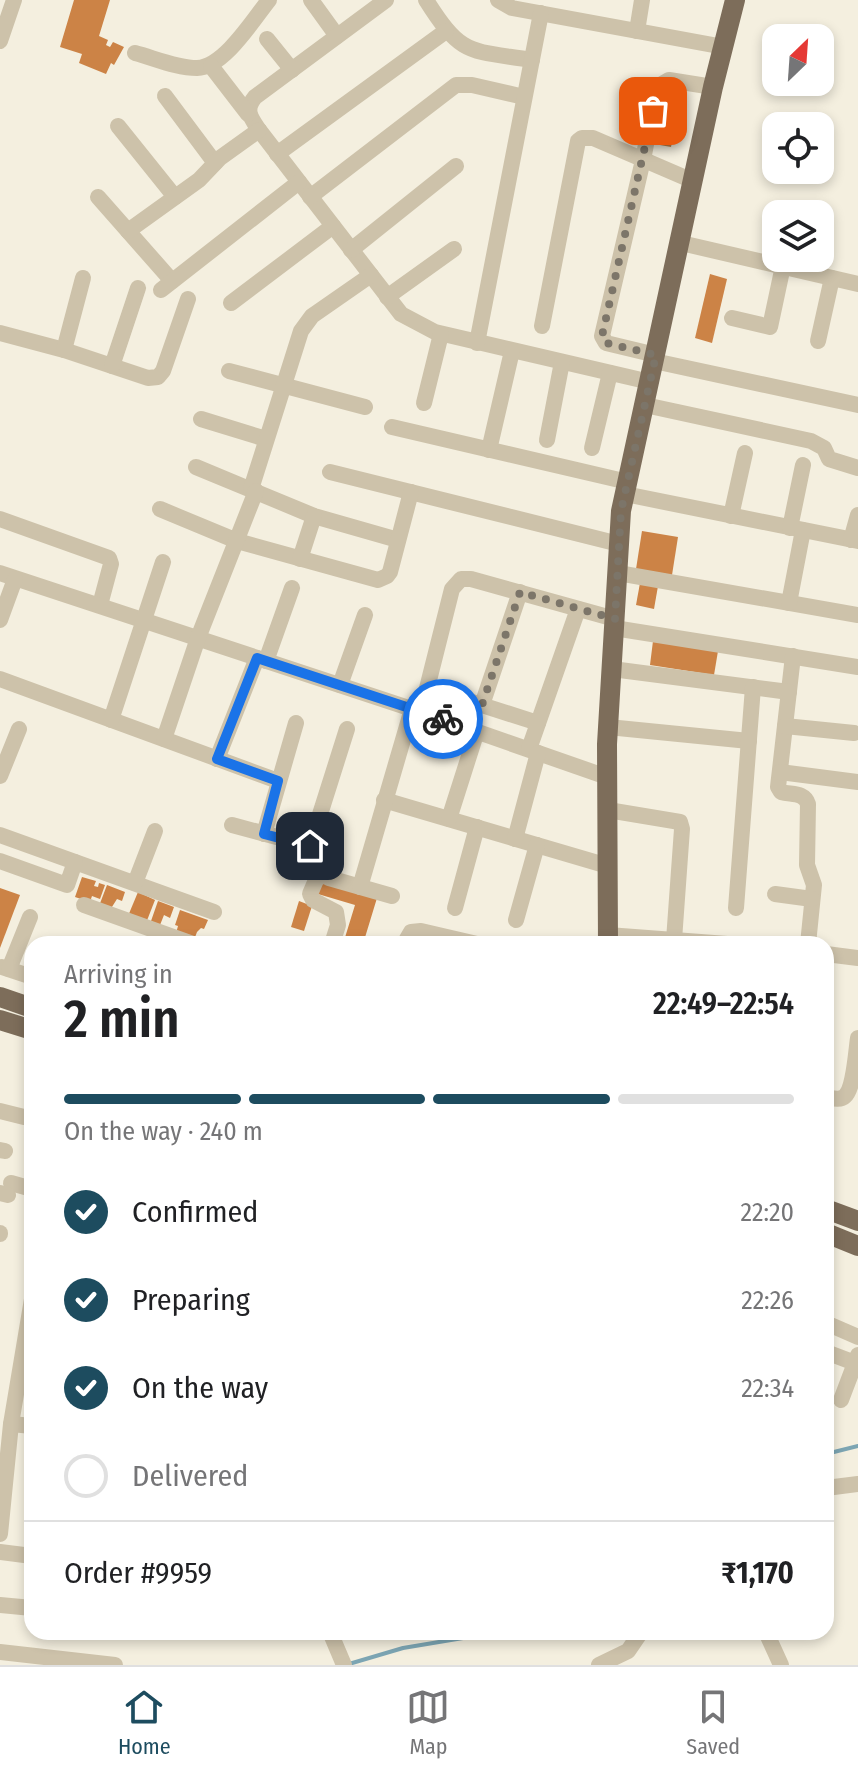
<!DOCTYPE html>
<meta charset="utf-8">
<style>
body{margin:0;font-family:"Fira Sans Condensed",sans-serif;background:#f6f6f6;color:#202124;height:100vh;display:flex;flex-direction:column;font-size:30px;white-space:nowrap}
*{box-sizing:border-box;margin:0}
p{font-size:26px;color:#757577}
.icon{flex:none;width:44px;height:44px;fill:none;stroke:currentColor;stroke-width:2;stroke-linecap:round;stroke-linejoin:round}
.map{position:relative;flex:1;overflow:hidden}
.side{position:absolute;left:24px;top:936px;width:810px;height:704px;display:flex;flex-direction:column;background:#fff;border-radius:24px;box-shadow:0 4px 12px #0003}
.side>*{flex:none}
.needle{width:52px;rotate:25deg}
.buttons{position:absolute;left:762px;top:24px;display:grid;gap:16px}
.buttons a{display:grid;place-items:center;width:72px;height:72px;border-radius:16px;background:#fff;box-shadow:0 4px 12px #0003;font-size:40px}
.pin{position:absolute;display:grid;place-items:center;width:68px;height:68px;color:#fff;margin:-34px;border-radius:16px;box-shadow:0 4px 12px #0006}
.courier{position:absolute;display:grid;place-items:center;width:80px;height:80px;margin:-40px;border:6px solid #1a73e8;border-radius:50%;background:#fff;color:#222;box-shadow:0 2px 10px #0007}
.headline em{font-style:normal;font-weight:600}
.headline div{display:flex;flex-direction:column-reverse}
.headline{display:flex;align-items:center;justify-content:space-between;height:136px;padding:0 40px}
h1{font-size:52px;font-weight:600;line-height:60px}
.bar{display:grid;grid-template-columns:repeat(4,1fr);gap:12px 8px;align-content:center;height:96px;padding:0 40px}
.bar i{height:10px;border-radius:6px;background:#e0e0e0}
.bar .selected{background:#1d4c5f}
.bar p{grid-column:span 4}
.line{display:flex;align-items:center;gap:20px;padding:0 40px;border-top:2px solid #e0e0e0}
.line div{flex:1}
ol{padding:0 40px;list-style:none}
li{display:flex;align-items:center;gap:24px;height:88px}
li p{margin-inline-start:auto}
li .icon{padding:8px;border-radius:50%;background:#1d4c5f;color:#fff;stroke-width:4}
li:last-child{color:#757577}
li i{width:44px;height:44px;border:4px solid #e0e0e0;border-radius:50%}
.tabs{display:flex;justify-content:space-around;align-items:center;height:112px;border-top:2px solid #e0e0e0;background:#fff;font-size:22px;color:#757577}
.tabs a{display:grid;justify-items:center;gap:4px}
.tabs .selected{color:#1d4c5f}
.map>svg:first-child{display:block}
</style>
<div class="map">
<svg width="858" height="1665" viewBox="0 0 858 1665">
<rect width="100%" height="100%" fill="#f4efdf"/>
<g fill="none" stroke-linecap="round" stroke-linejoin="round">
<g stroke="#7ca5b3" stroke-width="4">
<polyline points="826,1454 858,1446"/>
<polyline points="349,1664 403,1648 499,1632"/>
</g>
</g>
<g fill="#cc8346">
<polygon points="74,0 110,0 99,36 108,40 106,45 110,47 113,42 124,47 114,65 111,63 106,74 79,63 82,54 60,47"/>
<polygon points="661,85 683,90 671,147 649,143"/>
<polygon points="710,274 727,279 712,343 695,338"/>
<polygon points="642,531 678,537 672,575 636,569"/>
<polygon points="640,583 658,586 654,609 636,605"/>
<polygon points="653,641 718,651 714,675 650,665"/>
<polygon points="82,877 96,881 94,886 98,887 99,883 105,885 100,899 92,896 90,902 75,897"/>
<polygon points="322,881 377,898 363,944 343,944 355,905 318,894"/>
<polygon points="107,885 125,892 122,901 117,899 110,910 99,906"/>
<polygon points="0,888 20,895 0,948"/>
<polygon points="138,892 155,900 146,923 128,916"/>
<polygon points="158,901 174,907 170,918 164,915 160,925 151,921"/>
<polygon points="299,901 312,906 304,931 291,927"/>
<polygon points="180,910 208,920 204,929 201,928 197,932 194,940 176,933 178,926 175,925"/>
</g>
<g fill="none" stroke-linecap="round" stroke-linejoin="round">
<g stroke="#cdc2aa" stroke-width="16">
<polyline points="311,0 337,36"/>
<path d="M386,0L255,97C244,110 251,118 259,130L401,314L435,332L650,382"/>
<path d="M426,0C462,57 469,50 532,60"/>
<polyline points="498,0 512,8 724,47"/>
<polyline points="637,31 642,0"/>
<polyline points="267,39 292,70"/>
<polyline points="0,41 14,0"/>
<path d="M135,53C154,58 177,68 197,68C224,67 253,20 269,0"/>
<polyline points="211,66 248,114"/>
<polyline points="165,96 215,163"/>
<polyline points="118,126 175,197"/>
<polyline points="277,154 446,31"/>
<polyline points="98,197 172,281"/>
<polyline points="310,197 456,85 472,85 524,97"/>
<polyline points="128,231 199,180 220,158 259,130"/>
<polyline points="681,243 858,284"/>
<polyline points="351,250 456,166"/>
<polyline points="161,290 299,182"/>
<polyline points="387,297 454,249"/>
<polyline points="231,303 333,226"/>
<polyline points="732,318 770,327 783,266"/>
<polyline points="542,326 578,141 582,138 593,138 693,181"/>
<polyline points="0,333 64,350 148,378 158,377 163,371 188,299"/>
<polyline points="818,341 832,278"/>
<polyline points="477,343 541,13"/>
<polyline points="64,350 83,278"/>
<polyline points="656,355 606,343 602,336 643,160 657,87 669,80 713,87"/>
<polyline points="654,361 858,405"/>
<polyline points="112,366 138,288"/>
<polyline points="229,371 365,407"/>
<polyline points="424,403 441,334"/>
<polyline points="645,405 811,441 824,448 829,459 858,468"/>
<polyline points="201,419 266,439"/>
<polyline points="392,427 628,482"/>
<polyline points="547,440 562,362"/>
<polyline points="592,448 610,373"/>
<polyline points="489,450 512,351"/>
<polyline points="196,467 314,516 398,540"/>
<polyline points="330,472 619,544"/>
<polyline points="251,489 301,331 312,316 371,275"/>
<polyline points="625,494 858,541"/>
<polyline points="160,509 237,541 378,580 387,576 390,572 411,492"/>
<polyline points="731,516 745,453"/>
<polyline points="0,519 109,558 111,564 100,605"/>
<polyline points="790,528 803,465"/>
<polyline points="851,540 858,515"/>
<polyline points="300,559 314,516"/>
<polyline points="0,573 421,712 607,777"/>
<polyline points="618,573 858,615"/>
<polyline points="789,603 803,530"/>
<polyline points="0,620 15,579"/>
<polyline points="614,628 858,667"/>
<path d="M793,656L778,787L781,792C792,795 804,792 808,804L807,865L814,885L808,944"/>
<polyline points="266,661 292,588"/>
<polyline points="612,669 789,692"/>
<polyline points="0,679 278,781"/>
<polyline points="340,685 365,615"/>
<polyline points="482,705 520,592"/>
<polyline points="421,712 452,589 461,579 471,579 615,619"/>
<polyline points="111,720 163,562"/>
<polyline points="452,723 457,706 466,700 538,723"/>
<polyline points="785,726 854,733"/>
<polyline points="608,727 749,741"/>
<polyline points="164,739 198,638 256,491"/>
<polyline points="529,749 578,609"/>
<polyline points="217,759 257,658"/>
<polyline points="780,772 858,782"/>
<polyline points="0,776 19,729"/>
<polyline points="384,800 608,866"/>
<polyline points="608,810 680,822 682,829 674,940"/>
<polyline points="449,819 477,731"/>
<polyline points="232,825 318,848 329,878 392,896"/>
<polyline points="264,834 296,723"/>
<polyline points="0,835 214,912"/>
<polyline points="515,839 538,753"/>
<polyline points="310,846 347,729"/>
<polyline points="0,861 67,885 75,862"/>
<polyline points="325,873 316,880 310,894 313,900 336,912 338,925 332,944"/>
<polyline points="135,883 155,831"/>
<polyline points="360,887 412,709"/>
<polyline points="775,894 812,899"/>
<polyline points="84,905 193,944"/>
<polyline points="455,908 477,827"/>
<polyline points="736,908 753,687"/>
<polyline points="516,920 537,845"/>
<polyline points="608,935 727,944"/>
<polyline points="404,944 411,932 421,931 477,944"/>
<polyline points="826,954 858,958"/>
<polyline points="2,967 32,977"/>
<polyline points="9,969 30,917"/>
<path d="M826,1097C832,1098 840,1101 845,1096C854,1088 856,1051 858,1038"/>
<polyline points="0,1111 24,1117"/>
<polyline points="0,1150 5,1151"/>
<polyline points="11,1183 32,1189"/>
<polyline points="0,1193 8,1195"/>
<polyline points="0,1233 0,1234"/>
<polyline points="826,1323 858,1337"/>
<polyline points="826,1352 855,1363"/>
<polyline points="841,1400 858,1355"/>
<polyline points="11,1424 32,1426"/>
<polyline points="826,1488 858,1484"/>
<polyline points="0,1534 11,1424 32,1299"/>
<polyline points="0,1552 32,1556"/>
<polyline points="0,1605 32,1608"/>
<polyline points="330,1632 344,1665"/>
<polyline points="766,1632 781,1665"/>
<polyline points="0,1652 115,1665"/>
<polyline points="599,1665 628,1651 641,1632"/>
</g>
<g stroke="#7d6d5a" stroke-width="20">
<polyline points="608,944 607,744 621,511 713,87 735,0"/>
<polyline points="0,997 32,1008"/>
<polyline points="0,1020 32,1030"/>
<polyline points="826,1209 858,1221"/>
<polyline points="826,1233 858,1246"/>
</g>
</g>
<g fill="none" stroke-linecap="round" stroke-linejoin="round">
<polyline stroke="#7c7569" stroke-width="8" stroke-dasharray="0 14.4" points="443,719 452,723 461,701 466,700 482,705 520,592 615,619 621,511 656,355 606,343 602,336 653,111"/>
<polyline stroke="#1a73e8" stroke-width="10" points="310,846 264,834 278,781 217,759 257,658 443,719"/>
</g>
</svg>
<div class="buttons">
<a><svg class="needle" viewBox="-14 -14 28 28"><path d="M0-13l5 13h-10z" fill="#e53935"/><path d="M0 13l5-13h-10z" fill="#757577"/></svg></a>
<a><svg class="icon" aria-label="locate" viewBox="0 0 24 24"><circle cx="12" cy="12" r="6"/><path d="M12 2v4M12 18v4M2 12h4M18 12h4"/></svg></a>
<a><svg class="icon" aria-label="layers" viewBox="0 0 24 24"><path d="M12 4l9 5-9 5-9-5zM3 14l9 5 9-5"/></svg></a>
</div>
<div class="pin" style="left:653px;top:111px;background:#ea580c"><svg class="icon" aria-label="bag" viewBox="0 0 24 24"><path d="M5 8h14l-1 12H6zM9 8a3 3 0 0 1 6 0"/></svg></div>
<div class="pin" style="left:310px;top:846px;background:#1f2937"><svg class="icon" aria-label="home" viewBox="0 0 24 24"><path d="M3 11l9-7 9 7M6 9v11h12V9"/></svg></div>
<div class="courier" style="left:443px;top:719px"><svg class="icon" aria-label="bike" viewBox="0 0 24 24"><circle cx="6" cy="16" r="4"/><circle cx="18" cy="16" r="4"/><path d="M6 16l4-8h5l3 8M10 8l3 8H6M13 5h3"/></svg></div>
<section class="side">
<div class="headline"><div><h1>2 min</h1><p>Arriving in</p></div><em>22:49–22:54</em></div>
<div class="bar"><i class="selected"></i><i class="selected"></i><i class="selected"></i><i></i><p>On the way · 240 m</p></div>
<ol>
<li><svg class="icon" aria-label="check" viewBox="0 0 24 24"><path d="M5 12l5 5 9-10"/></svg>Confirmed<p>22:20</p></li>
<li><svg class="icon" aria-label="check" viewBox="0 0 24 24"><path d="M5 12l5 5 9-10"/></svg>Preparing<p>22:26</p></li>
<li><svg class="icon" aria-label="check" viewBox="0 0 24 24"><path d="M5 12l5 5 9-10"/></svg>On the way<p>22:34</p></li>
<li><i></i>Delivered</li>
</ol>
<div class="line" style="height:104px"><div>Order #9959</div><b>₹1,170</b></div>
</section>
</div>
<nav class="tabs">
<a class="selected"><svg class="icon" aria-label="home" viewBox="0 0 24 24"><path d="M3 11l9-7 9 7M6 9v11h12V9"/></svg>Home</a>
<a><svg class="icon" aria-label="map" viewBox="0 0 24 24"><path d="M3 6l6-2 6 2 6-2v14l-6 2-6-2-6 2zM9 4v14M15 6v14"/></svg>Map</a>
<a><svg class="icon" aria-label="saved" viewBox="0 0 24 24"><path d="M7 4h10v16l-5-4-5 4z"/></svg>Saved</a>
</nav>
